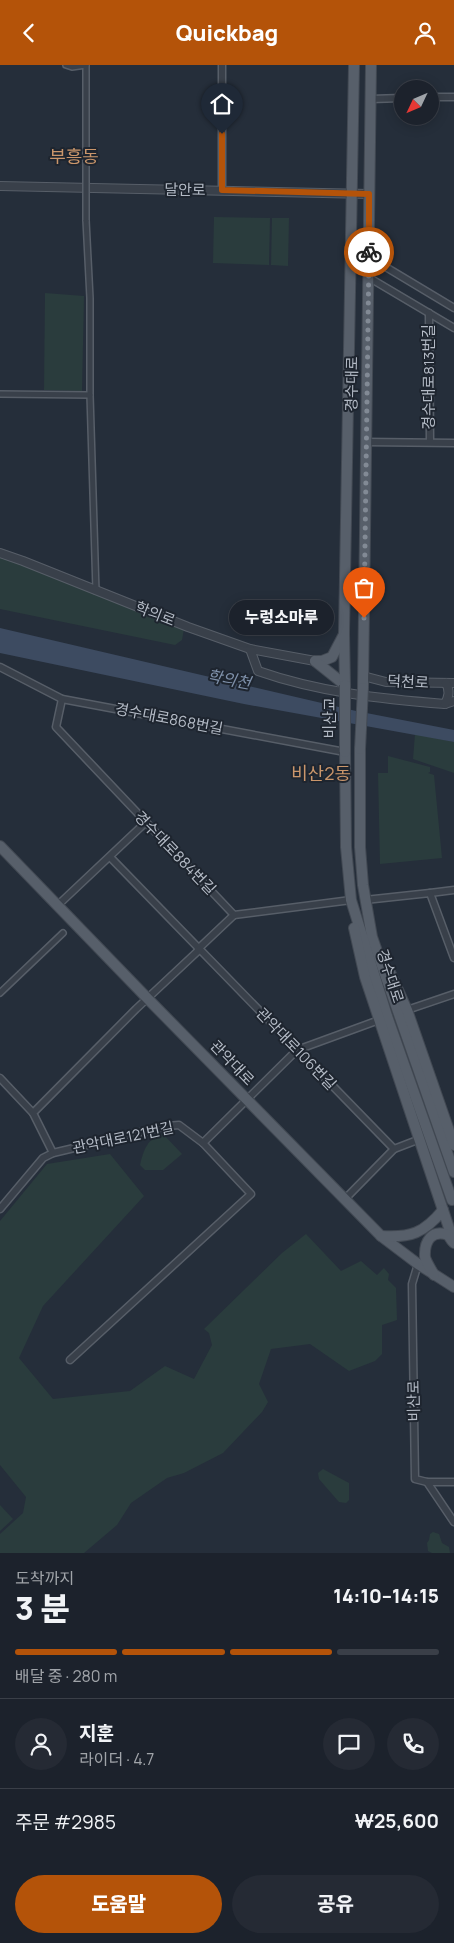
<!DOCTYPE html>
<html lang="ko">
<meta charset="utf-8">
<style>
body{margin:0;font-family:Manrope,"Noto Sans KR",sans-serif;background:#252a34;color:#f1f3f6;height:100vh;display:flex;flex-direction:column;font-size:19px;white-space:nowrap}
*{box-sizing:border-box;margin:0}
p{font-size:16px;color:#a0a4a9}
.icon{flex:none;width:28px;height:28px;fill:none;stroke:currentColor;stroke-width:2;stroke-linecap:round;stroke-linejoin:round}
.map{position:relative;height:1488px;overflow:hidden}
.sheet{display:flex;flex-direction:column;background:#1c222c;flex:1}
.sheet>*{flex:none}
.needle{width:32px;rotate:226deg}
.buttons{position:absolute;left:394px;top:15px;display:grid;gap:10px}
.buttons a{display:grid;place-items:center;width:45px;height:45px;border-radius:50%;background:#1c222c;box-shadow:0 2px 12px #0003,0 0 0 1px #3a3f48;font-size:25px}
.pin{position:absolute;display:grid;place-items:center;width:42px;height:42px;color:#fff;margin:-51px -21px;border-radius:50% 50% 50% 0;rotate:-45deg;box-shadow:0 0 5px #0007}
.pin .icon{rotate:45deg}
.courier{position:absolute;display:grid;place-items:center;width:50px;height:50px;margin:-25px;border:4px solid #b45309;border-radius:50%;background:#fff;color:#222;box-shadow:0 1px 6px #0007}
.bubble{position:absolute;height:35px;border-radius:18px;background:#1c222c;box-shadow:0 2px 12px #0003,0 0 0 1px #3a3f48;font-size:16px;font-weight:800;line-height:35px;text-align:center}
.headline em{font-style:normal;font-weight:800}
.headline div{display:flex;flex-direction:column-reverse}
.headline{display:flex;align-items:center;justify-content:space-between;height:85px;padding:0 15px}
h1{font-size:32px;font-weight:800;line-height:38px}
.bar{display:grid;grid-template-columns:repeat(4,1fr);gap:8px 5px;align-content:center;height:60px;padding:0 15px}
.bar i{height:6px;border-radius:4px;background:#3a3f48}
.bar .current{background:#b45309}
.bar p{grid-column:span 4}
.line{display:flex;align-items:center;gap:12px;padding:0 15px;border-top:1px solid #3a3f48}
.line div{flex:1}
.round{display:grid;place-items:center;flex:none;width:52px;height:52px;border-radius:26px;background:#252a34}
.primary-button{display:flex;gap:10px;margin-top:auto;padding:10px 15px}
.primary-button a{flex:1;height:58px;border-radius:30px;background:#b45309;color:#fff;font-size:20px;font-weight:800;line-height:58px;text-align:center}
.primary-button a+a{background:#252a34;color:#f1f3f6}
header{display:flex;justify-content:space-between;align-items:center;height:65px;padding:0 15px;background:#b45309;color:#fff;font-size:22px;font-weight:800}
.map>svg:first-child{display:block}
</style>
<header><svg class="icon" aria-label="back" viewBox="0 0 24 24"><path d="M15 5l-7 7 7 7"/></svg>Quickbag<svg class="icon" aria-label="person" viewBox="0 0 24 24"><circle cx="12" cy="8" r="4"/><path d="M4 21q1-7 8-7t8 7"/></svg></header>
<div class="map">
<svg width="454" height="1488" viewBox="0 0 454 1488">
<rect width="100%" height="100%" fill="#252e3a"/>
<g fill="#2a3c3d">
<polygon points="214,152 270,153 269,200 213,198"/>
<polygon points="272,153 289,153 288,201 271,200"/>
<polygon points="45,228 84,231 82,326 44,325"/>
<polygon points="0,492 23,499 184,564 182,575 175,580 0,544"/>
<polygon points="415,669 454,677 454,708 413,694"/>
<polygon points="388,691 430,702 430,707 428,708 434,710 442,793 380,799 378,708 388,708"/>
<path d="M163,1069L182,1089L163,1105H145L140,1100C143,1086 148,1072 163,1069Z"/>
<polygon points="110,1089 144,1131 43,1241 19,1293 53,1334 130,1326 165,1301 194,1314 212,1280 209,1268 204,1264 282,1188 306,1169 341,1206 361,1196 377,1210 384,1203 389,1209 388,1215 396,1223 397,1255 382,1260 382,1289 375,1296 349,1306 310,1279 271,1284 259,1319 268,1337 262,1347 223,1388 184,1408 167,1413 131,1438 117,1460 84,1488 0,1488 0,1469 23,1448 26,1432 0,1400 0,1156 47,1099"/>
<polygon points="323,1404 349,1418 349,1435 346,1438 339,1437 319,1414 318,1408"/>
<polygon points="0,1440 13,1454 0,1466"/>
<polygon points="433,1467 439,1469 442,1478 449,1482 450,1488 432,1488 428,1486 427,1478 429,1475 430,1469"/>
</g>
<polygon fill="#3d4b61" points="0,563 356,646 454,665 454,677 244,639 0,588"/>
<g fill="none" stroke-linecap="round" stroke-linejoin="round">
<defs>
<g id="pedestrian">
<polyline points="66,0 72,2 86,0"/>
<polyline points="86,88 86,0"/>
<polyline points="86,155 90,233 90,330 96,526"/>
<polyline points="0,329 90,330"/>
<polyline points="0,928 63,868"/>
</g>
<g id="minor">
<polyline points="430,32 454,32"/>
<polyline points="371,34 402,33"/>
<polyline points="222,125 222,0"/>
<polyline points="369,192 454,243"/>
<polyline points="368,212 454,263"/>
<polyline points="429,248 430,377"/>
<polyline points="366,377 454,378"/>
<polyline points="0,602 62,634 345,687"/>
<polyline points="62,634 56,662 234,850"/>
<polyline points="110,792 394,1084 345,1134"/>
<polyline points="430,828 454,825"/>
<polyline points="365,835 430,828 454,893"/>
<polyline points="58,840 146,757"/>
<polyline points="234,850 351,835"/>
<polyline points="198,884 234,850"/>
<polyline points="407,945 454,929"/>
<polyline points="0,1013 33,1048"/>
<polyline points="394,1084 420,1074"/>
<polyline points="53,1088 33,1048 136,944 199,885"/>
<polyline points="0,1144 43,1093 53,1088 167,1061 179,1060 203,1078 297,985 379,955"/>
<polyline points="418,1199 412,1219 415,1414 427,1417 454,1457"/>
<polyline points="70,1295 251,1129 203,1078"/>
<polyline points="427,1417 454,1417"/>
</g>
<g id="tertiary">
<polyline points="0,121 369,129"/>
<polyline points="0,488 23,496 188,562 250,584 315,596"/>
<path d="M250,584L258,606C318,627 381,634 445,639L454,636"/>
<polyline points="363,611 386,617 454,618"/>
<path d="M445,639C449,631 450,626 446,618"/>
</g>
<g id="primary">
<polyline points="315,596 322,596 332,592 343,571"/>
<polyline points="315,596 345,620"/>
<polyline points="345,620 344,568 354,0"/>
<polyline points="363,623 371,0"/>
<polyline points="360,684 360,782 363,820 372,872 454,1107"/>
<polyline points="345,687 346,782 351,835 387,951 452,1135"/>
<polyline points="0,781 148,934 381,1171 418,1199 454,1222"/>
<polyline points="354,863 365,912 454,1178"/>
<polyline points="389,905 407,945 454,1080"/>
<path d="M381,1171C411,1173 424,1168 443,1145"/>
<path d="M434,1210C431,1204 426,1197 425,1192C424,1176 432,1164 448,1170L452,1176"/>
</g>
</defs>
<use href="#pedestrian" stroke="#575e68" stroke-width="8"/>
<use href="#minor" stroke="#575e68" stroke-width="9"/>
<use href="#tertiary" stroke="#575e68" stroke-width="10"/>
<use href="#primary" stroke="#424953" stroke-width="12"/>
<use href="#pedestrian" stroke="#39404a" stroke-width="5"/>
<use href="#minor" stroke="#39404a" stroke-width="6"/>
<use href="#tertiary" stroke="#39404a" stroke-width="8"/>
<use href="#primary" stroke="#575f6a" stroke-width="10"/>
<defs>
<polyline id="pedestrian-bridge" points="86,155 86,88"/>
<g id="primary-bridge">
<polyline points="360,684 363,623"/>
<polyline points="345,687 345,620"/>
</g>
</defs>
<use href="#pedestrian-bridge" stroke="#575e68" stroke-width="8" stroke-linecap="butt"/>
<use href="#primary-bridge" stroke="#424953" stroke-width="12" stroke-linecap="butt"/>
<use href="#pedestrian-bridge" stroke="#39404a" stroke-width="5"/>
<use href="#primary-bridge" stroke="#575f6a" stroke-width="10"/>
</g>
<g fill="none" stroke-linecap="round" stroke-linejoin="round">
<polyline stroke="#828a95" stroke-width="5" stroke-dasharray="0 9" points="364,553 369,187"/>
<polyline stroke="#b45309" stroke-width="6" points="222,69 222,125 369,129 369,187"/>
</g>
<g text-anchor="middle" stroke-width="4" stroke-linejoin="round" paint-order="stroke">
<g font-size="15" fill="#b4bbc6" stroke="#1e252f">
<text transform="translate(185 125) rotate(1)" y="5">달안로</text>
<text transform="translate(429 312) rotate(-90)" y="5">경수대로813번길</text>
<text transform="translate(352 319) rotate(-89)" y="5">경수대로</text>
<text transform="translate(155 549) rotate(21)" y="5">학의로</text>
<text transform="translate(408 617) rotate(3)" y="5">덕천로</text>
<text transform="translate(330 653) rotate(-90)" y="5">비산교</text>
<text transform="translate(169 654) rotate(11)" y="5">경수대로868번길</text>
<text transform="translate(175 788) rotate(46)" y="5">경수대로884번길</text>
<text transform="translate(390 911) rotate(72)" y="5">경수대로</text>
<text transform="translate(296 984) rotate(46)" y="5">관악대로106번길</text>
<text transform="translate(232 998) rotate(46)" y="5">관악대로</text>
<text transform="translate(123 1073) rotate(-12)" y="5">관악대로121번길</text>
<text transform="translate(414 1336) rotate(-91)" y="5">비산로</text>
</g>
<g font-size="16" font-style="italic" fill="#7f91aa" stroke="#1e252f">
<text transform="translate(229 614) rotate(11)" y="6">학의천</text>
</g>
<g font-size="18" fill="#ca966b" stroke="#1e252f">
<text x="74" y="98">부흥동</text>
<text x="321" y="715">비산2동</text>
</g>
</g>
</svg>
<div class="buttons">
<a><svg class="needle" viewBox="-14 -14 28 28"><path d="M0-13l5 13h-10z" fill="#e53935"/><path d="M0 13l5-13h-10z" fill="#a0a4a9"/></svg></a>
</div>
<div class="pin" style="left:364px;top:553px;background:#ea580c"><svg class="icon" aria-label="bag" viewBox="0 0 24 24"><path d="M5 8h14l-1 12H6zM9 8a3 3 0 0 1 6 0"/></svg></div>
<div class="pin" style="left:222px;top:69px;background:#1f2937"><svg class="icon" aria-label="home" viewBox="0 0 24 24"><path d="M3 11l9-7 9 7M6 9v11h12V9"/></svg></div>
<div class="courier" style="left:369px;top:187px"><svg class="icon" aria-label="bike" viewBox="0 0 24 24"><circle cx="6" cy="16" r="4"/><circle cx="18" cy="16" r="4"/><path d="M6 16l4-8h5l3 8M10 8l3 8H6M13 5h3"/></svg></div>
<div class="bubble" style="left:229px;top:535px;width:105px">누렁소마루</div>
</div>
<section class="sheet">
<div class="headline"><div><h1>3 분</h1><p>도착까지</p></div><em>14:10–14:15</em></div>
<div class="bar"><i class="current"></i><i class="current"></i><i class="current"></i><i></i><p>배달 중 · 280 m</p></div>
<div class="line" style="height:90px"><a class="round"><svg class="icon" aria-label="person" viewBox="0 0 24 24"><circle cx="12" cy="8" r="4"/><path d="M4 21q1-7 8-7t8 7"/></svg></a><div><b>지훈</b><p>라이더 · 4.7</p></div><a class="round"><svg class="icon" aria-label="chat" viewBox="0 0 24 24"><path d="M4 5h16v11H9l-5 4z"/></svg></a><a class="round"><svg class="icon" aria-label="phone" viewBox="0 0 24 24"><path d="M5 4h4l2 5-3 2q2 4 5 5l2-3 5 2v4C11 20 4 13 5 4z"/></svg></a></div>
<div class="line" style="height:65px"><div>주문 #2985</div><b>₩25,600</b></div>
<div class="primary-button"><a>도움말</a><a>공유</a></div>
</section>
